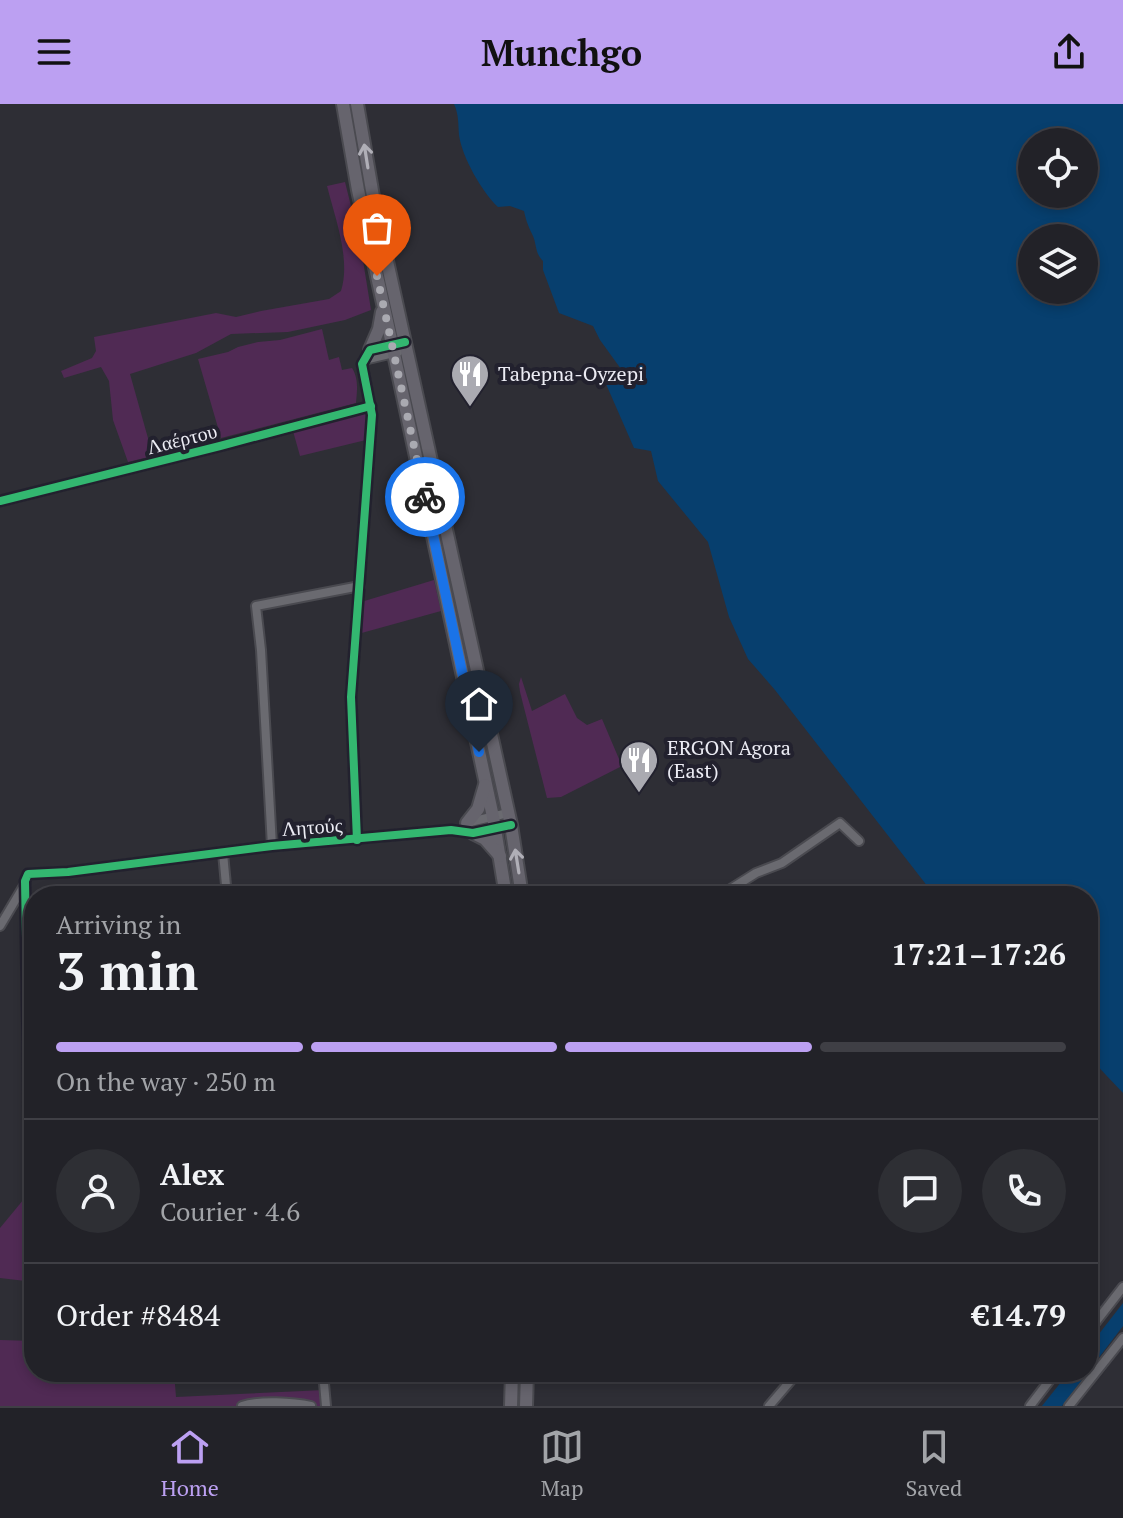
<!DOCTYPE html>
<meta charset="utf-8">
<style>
body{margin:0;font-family:"PT Serif",serif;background:#2e2f34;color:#f1f3f6;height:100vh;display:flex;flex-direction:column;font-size:30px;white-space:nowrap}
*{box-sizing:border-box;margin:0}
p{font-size:26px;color:#a2a4a8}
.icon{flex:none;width:44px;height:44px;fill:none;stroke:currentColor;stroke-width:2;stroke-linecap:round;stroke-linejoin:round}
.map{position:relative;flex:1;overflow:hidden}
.panel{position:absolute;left:24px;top:782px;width:1074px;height:496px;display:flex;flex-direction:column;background:#222228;border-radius:32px;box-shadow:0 4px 12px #0003,0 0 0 2px #3f3f45}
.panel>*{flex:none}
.controls{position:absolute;left:1018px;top:24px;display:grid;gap:16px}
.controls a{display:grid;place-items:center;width:80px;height:80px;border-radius:50%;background:#222228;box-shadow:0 4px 12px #0003,0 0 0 2px #3f3f45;font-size:40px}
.pin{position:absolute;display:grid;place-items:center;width:68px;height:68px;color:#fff;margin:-82px -34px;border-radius:50% 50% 50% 0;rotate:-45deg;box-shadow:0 0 8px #0007}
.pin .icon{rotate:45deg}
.courier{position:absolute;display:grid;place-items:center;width:80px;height:80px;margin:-40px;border:6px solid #1a73e8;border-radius:50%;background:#fff;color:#222;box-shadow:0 2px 10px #0007}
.overview em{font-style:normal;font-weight:600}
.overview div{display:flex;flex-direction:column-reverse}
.overview{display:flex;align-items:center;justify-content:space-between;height:136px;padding:0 32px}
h1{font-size:52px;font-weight:600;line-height:60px}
.bar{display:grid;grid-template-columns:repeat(4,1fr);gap:12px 8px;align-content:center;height:96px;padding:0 32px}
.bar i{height:10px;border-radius:6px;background:#3f3f45}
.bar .selected{background:#bca0f2}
.bar p{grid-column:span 4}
.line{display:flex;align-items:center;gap:20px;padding:0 32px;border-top:2px solid #3f3f45}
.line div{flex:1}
.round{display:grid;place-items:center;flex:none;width:84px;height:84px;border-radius:42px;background:#2e2f34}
header{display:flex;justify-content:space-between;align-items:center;height:104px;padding:0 32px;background:#bca0f2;color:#111;font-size:36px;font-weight:600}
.tabs{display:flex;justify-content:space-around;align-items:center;height:112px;border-top:2px solid #3f3f45;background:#222228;font-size:22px;color:#a2a4a8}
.tabs a{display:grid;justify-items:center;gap:4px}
.tabs .selected{color:#bca0f2}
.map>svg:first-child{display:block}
</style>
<header><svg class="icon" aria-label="menu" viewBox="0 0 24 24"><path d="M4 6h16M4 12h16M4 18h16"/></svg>Munchgo<svg class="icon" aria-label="share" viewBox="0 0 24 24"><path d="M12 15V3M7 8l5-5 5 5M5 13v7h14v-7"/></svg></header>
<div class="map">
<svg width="1123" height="1302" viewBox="0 0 1123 1302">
<rect width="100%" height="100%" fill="#2e2e35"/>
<g fill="#502a54">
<path d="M345,78L360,138L371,206L345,216L288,228L231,230L196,249L130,270L153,352L128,358L113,316L109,277L101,263L64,274L61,267L92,254L96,247L94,233L216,209L236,213L261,207L329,195L341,187C351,155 335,114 327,82Z"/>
<path d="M322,225L329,256L339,253L342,266L352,264C359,275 357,287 356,299L221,334L198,255L228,248L238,243L258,238L280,236Z"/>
<polygon points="368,307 366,336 300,352 293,327"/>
<polygon points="434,476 441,507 358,530 361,498"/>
<polygon points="521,573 532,607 565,590 577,614 587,621 602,615 622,662 561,693 547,694 520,588 519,580"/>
<polygon points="34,1094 34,1178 0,1174 0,1124 24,1095"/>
<polygon points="0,1236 34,1237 34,1268 174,1268 176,1293 324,1286 325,1302 0,1302"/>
</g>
<g fill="#073f6e" fill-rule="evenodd">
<path d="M454,0H1123V989L1088,952V792H935L775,586L748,555L729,513L708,438L658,377L651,347L634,344L606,280L621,265L600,236L593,222L559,209L543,166V157C535,149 537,142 533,132C529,124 526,117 524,107L510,102L498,103C482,88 462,53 459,31C458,20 459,11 454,0ZM1032,38H1084V90H1032ZM1032,134H1084V186H1032Z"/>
<polygon points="1123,1199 1123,1222 1062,1302 1042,1302 1069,1268 1088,1268 1088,1244"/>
</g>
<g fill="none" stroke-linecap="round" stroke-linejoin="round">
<defs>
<g id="street">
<polyline points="364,256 398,248"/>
<polyline points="0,397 220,342 371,302"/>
<polyline points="470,718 508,709"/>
<polyline points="357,736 351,593 372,311 362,260 370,246 396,240"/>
<polyline points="272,742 261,546 256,502 360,482"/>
<polyline points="223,749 227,792"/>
<polyline points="460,792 486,788"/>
<polyline points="714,792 729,786 756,769 782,759 840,719 859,737"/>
<polyline points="0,822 25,780"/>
<polyline points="34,1092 30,1091 29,1089 28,947 25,777 28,770 68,768 272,742 451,726 473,729 511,721"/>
<polyline points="1088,1228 1123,1183"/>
<polyline points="323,1268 326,1302"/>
<path d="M242,1302C260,1296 293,1298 311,1302"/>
<polyline points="769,1302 798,1268"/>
<polyline points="1030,1302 1056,1268"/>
<polyline points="1069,1302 1123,1234"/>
</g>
<g id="primary">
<polyline points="343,0 358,86 390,231 493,713 506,792"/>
<polyline points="357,0 374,98 511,721 522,792"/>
<polyline points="370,246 379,225 382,208"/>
<polyline points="467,719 478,705 485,681"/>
<polyline points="473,729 485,735 500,752"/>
<polyline points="511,1302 512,1268"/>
<polyline points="526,1302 527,1268"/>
</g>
</defs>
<use href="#street" stroke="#4a4a50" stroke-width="12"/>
<use href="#primary" stroke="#4a4a50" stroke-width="16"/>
<use href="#street" stroke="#6a6a70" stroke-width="8"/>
<use href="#primary" stroke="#66646d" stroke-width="12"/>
<defs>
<g id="cycleway">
<polyline points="0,397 220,342 371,302"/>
<polyline points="357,736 351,593 372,311 362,260 370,246 405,238"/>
<polyline points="34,1092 30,1091 29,1089 28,947 25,777 28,770 68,768 272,742 451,726 473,729 511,721"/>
</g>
</defs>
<use href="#cycleway" stroke="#22212e" stroke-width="13"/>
<use href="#cycleway" stroke="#33b770" stroke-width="8"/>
</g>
<defs><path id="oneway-shaft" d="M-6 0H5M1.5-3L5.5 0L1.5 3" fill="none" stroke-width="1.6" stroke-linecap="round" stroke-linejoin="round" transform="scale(2)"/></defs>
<g stroke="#b0afb7">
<use href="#oneway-shaft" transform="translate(366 52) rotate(-99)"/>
<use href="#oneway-shaft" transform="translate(517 757) rotate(-99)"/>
</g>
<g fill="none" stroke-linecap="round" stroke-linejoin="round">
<polyline stroke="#aaaab1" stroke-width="8" stroke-dasharray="0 14.4" points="377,172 425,393"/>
<polyline stroke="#1a73e8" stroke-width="10" points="425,393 479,648"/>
</g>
<defs>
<symbol id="restaurant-pin" viewBox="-11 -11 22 30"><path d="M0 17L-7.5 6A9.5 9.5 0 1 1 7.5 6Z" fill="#aaaab1" stroke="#22212e"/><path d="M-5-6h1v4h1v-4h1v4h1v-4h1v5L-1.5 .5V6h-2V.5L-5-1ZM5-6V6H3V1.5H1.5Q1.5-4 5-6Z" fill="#fff"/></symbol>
</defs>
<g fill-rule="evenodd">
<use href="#restaurant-pin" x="448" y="248" width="44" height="60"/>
<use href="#restaurant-pin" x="617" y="634" width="44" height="60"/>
</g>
<g text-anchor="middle" stroke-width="8" stroke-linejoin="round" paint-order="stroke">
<g font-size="20" fill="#ececf4" stroke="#22212e" text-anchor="start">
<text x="498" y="277">Tabepna-Oyzepi</text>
<text x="667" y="651">ERGON Agora<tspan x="667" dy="23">(East)</tspan></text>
</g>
<g font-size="20" fill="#ececf4" stroke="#22212e">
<text transform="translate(182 335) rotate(-14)" y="7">Λαέρτου</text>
<text transform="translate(312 723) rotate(-4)" y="7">Λητούς</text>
</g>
</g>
</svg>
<div class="controls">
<a><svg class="icon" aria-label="locate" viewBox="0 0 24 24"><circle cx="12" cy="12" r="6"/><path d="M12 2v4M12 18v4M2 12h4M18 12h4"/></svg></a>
<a><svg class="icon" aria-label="layers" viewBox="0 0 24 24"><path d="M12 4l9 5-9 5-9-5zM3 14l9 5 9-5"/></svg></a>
</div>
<div class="pin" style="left:377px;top:172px;background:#ea580c"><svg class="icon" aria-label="bag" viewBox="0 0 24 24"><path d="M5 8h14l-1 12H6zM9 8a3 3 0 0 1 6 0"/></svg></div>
<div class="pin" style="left:479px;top:648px;background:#1f2937"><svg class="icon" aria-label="home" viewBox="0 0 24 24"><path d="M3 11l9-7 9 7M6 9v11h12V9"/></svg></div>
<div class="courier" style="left:425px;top:393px"><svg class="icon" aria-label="bike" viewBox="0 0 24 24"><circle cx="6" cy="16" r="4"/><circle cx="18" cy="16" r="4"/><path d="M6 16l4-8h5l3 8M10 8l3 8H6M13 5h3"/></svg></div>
<section class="panel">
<div class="overview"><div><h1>3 min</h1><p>Arriving in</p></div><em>17:21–17:26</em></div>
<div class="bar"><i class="selected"></i><i class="selected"></i><i class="selected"></i><i></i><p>On the way · 250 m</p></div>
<div class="line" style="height:144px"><a class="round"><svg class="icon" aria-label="person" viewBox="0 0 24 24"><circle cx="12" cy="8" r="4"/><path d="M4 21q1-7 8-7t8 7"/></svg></a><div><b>Alex</b><p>Courier · 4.6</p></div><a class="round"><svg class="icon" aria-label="chat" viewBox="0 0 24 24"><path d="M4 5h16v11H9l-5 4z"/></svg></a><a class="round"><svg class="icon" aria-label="phone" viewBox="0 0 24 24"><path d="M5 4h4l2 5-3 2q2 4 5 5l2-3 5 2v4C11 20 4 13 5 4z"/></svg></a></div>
<div class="line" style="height:104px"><div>Order #8484</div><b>€14.79</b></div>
</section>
</div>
<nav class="tabs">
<a class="selected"><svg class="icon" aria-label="home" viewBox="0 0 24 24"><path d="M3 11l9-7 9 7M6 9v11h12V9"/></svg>Home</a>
<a><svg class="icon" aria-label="map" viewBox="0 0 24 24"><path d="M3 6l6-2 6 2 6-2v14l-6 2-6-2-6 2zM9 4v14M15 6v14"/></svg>Map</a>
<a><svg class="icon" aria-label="saved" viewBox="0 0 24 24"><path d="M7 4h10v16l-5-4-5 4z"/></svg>Saved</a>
</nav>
